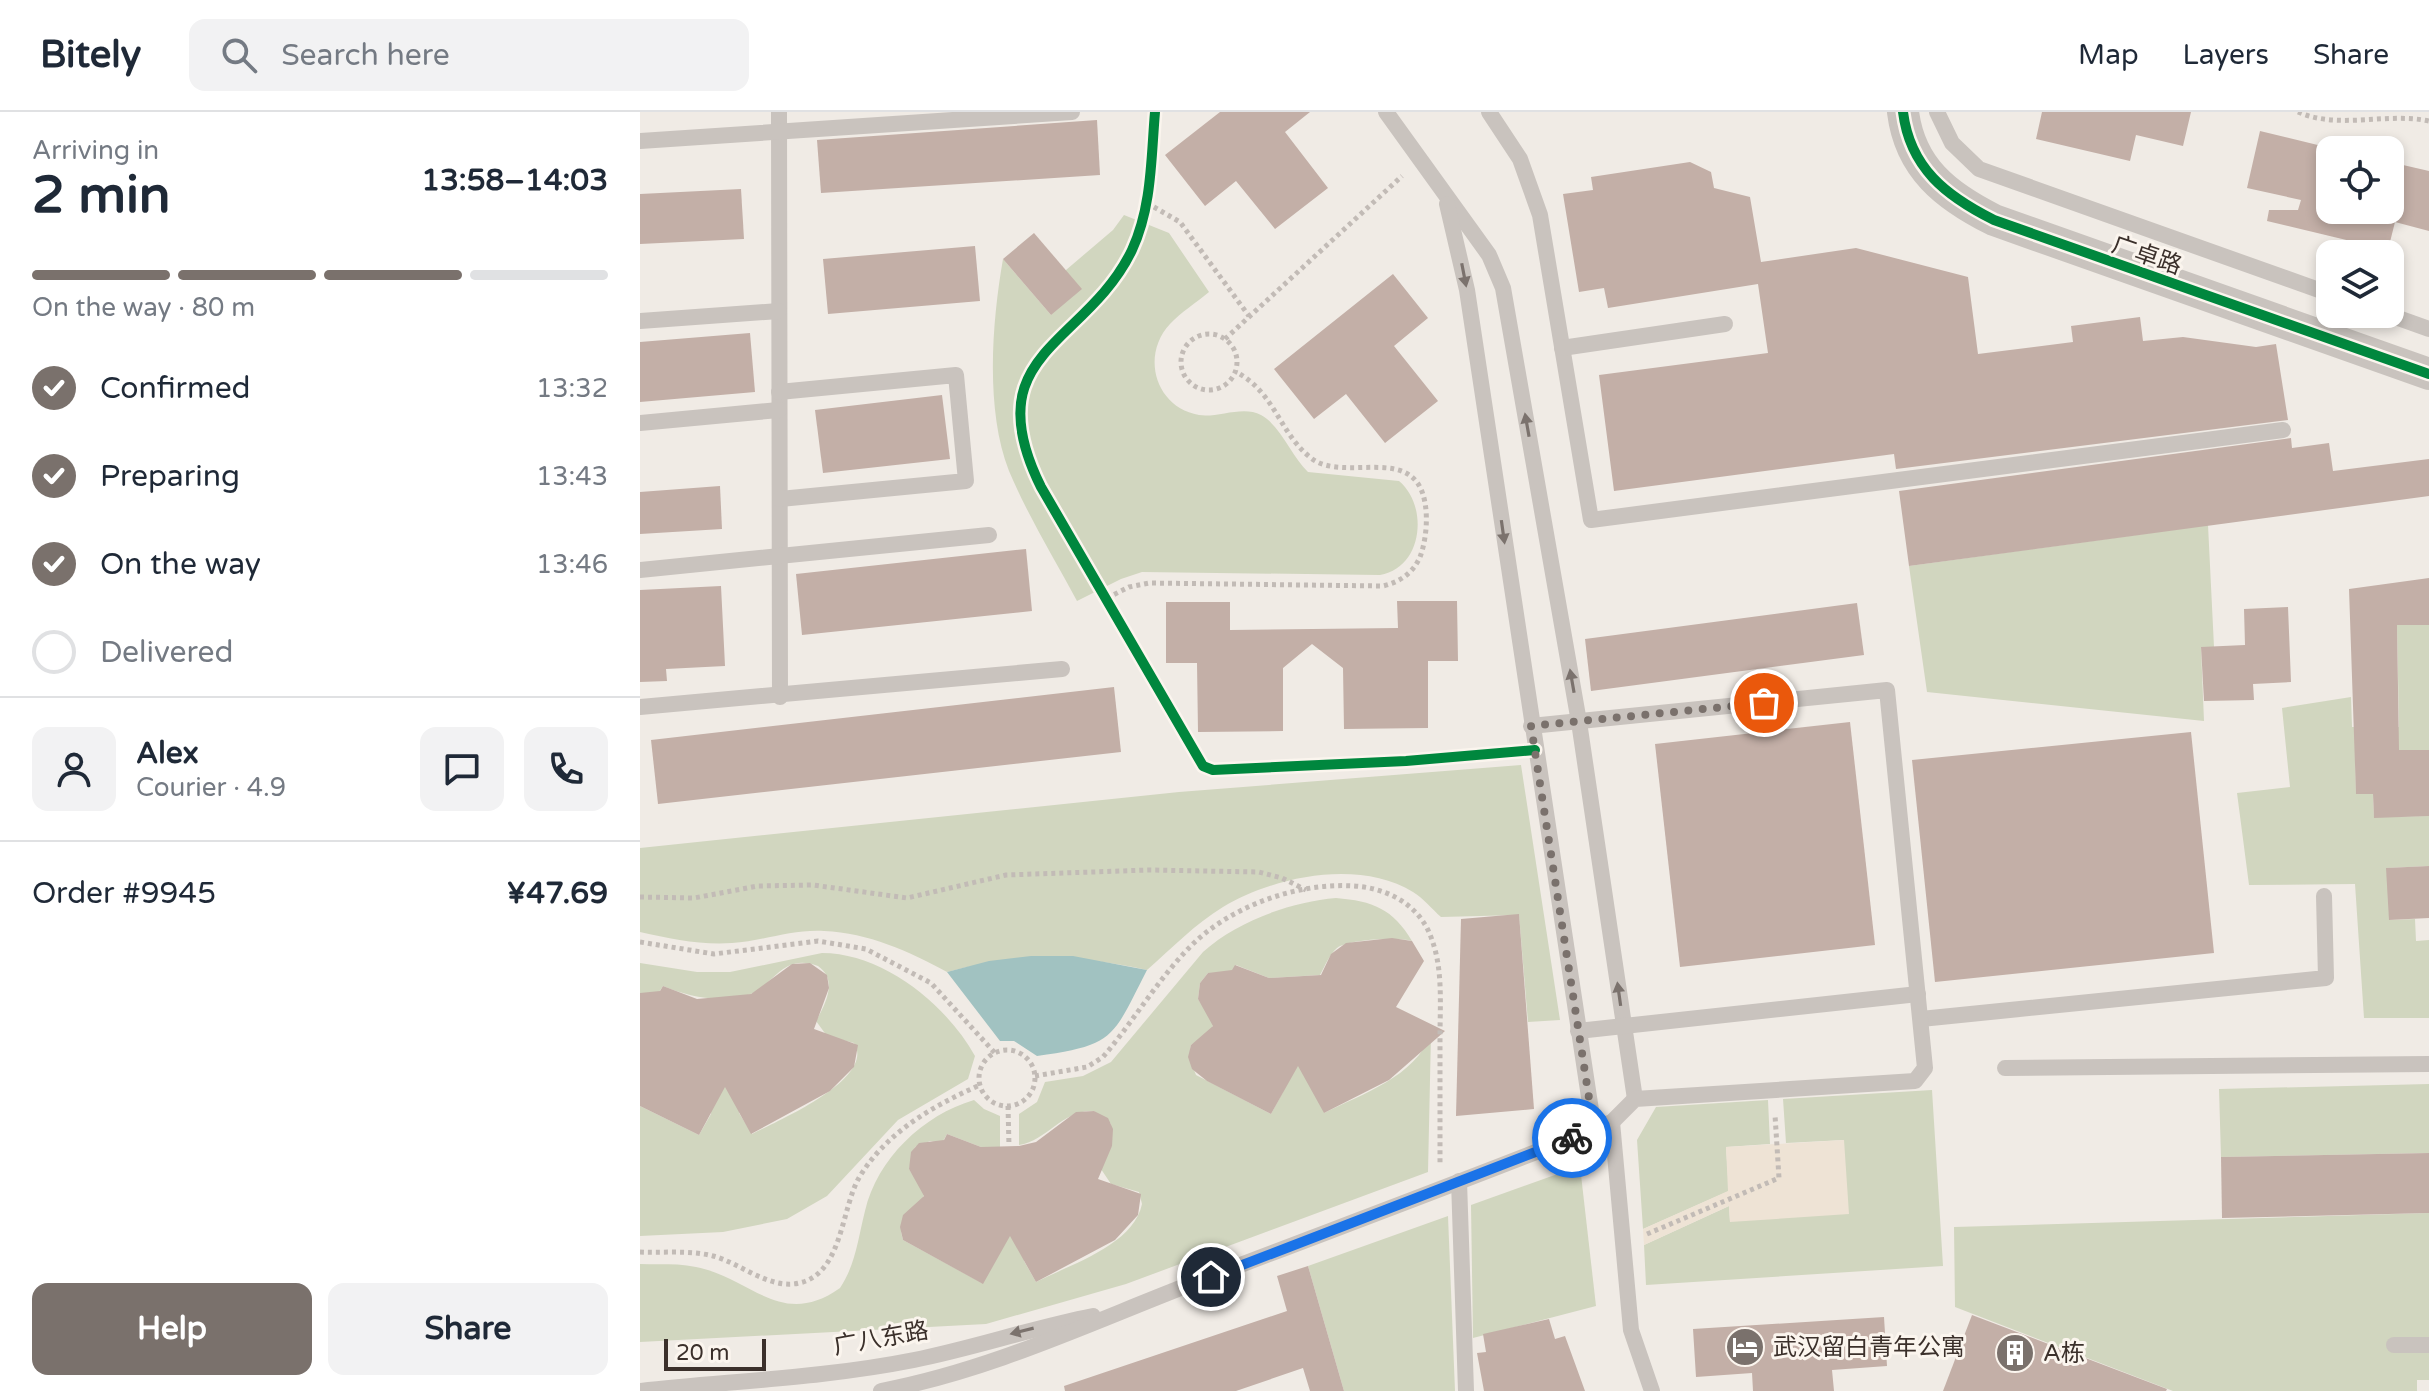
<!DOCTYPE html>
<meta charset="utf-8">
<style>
body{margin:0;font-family:"Varela Round","Noto Sans SC",sans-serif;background:#f2f2f3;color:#1f2937;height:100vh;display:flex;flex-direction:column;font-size:30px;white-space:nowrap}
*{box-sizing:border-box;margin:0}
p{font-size:26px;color:#747a83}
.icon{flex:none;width:44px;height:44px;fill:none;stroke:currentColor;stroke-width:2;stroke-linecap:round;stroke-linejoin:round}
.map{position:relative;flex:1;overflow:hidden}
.side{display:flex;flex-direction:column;background:#fff;width:640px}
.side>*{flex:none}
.buttons{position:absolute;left:1676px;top:24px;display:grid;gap:16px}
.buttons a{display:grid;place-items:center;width:88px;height:88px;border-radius:16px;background:#fff;box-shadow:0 4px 12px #0003;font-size:40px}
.scale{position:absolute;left:24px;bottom:20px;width:102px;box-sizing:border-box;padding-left:8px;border:4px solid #3b302b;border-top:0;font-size:22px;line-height:28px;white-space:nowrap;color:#3b302b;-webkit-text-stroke:6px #fbf5ee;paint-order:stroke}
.pin{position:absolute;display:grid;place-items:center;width:68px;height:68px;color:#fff;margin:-34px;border:4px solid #fff;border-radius:50%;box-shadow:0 2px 8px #0007}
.courier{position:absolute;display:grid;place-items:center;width:80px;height:80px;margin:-40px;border:6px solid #1a73e8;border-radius:50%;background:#fff;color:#222;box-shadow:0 2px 10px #0007}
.overview em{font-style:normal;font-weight:700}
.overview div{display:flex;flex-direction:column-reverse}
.overview{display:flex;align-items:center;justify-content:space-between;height:136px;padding:0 32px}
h1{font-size:52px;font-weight:700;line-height:60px}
.bar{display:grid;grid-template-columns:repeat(4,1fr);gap:12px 8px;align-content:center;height:96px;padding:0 32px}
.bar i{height:10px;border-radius:6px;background:#e0e1e3}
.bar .selected{background:#7a716c}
.bar p{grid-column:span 4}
.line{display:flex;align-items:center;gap:20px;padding:0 32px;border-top:2px solid #e0e1e3}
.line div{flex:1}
.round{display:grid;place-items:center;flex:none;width:84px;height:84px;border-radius:16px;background:#f2f2f3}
ol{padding:0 32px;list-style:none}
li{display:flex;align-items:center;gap:24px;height:88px}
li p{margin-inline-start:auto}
li .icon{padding:8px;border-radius:50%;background:#7a716c;color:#fff;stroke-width:4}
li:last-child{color:#747a83}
li i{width:44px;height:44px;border:4px solid #e0e1e3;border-radius:50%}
.primary-button{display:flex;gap:16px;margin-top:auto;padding:16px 32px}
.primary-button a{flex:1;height:92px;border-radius:16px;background:#7a716c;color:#fff;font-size:32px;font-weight:700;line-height:92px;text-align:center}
.primary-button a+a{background:#f2f2f3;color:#1f2937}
header{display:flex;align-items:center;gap:48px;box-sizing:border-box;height:112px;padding:0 40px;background:#fff;border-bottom:2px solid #e0e1e3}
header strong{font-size:38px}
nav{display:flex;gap:44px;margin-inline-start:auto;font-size:28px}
.search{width:560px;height:72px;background:#f2f2f3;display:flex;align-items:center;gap:20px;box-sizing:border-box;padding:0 28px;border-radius:16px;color:#747a83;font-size:30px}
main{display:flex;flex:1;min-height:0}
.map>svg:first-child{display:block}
</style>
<header>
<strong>Bitely</strong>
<div class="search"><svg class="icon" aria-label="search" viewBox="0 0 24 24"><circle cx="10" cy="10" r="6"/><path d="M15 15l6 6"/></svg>Search here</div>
<nav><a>Map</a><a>Layers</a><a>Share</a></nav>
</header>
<main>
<section class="side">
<div class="overview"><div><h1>2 min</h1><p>Arriving in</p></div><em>13:58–14:03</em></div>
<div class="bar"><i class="selected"></i><i class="selected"></i><i class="selected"></i><i></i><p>On the way · 80 m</p></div>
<ol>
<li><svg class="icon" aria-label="check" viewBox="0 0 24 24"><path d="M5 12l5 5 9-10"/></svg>Confirmed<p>13:32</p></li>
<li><svg class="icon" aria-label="check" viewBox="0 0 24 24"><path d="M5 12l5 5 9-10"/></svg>Preparing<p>13:43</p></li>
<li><svg class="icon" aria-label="check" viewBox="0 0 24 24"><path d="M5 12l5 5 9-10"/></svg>On the way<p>13:46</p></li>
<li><i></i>Delivered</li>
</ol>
<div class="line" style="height:144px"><a class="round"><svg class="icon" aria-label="person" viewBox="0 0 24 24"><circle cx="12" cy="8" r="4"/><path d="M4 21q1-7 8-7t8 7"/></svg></a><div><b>Alex</b><p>Courier · 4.9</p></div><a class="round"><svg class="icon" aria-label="chat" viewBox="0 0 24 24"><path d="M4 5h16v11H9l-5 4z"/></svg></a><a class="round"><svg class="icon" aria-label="phone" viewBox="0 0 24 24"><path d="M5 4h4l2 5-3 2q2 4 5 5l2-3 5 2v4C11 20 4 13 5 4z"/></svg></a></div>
<div class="line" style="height:104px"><div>Order #9945</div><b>¥47.69</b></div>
<div class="primary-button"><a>Help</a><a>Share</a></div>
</section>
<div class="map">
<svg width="1789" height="1279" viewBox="0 0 1789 1279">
<rect width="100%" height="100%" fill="#f0ebe5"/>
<g fill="#d1d6bf">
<path d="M484,103L529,121L569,180C556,191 541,200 530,212C500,244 516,296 559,303C578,306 603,293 621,303C640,313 652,345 668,360L759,369C789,394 783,456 740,463L502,460L481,467L437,489C414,446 388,404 369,359C345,298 352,210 363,147L411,203L426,158L473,118Z"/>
<polygon points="1568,413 1574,535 1561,536 1564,609 1287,580 1269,454"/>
<polygon points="1757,513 1789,513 1789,638 1715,640 1716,681 1733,682 1734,705 1789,704 1789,754 1747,756 1750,808 1775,807 1776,829 1789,828 1789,906 1724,906 1715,772 1609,773 1597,681 1650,675 1642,596 1711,585 1712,615 1759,615"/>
<path d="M881,653L920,908L888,910L879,803L801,805C792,797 783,786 773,780C719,747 635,764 583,795C555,812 532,836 507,858C437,842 376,842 307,860C268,839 229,821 184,819C153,817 123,829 92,831C60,833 31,827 0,820V736L539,680Z"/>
<path d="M696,786C733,789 753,797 772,829C758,825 709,827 697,836C689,843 685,854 680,863L629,866L596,853L590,862L568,861L560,871L558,887L574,911L570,920L551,933L549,945L556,963L631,1002L643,980L634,975L640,963L680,937L684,1001C722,982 775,965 791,922L788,1060L486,1172L346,1212L0,1230V1152C18,1153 38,1151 56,1155C110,1165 141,1218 200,1176C216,1152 218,1126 225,1099C237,1047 283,1003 334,988L344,997L360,1004V1035H341L307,1022L302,1031L290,1029L275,1035L269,1057L285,1080C279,1101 254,1099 263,1128L342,1171L352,1134L391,1107L393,1144L384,1149L396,1170C429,1153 494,1133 502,1092L499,1080L471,1072L461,1057L472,1033L471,1012L454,999C423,997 408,1028 379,1033V1002L397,990L405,970L443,964L471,950L563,840C597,809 651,790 696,786Z"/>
<path d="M182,841C243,841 306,892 335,944L328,967L258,1008L187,1084L147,1107L83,1120L0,1124V994L59,1023L71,1002L67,985L107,959L99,1001L112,1022C135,1010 237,967 214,931L187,924L176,909C186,891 198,868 178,854C141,840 134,875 108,883C78,891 50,885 23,874L17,883L0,881V851L57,860H90Z"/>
<polygon points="1789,972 1789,1041 1581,1045 1579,977"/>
<polygon points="1292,978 1303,1154 1006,1173 1004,1133 1089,1094 1090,1110 1204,1028 1146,1031 1143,987"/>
<polygon points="1128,988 1130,1032 1086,1035 1089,1079 1003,1117 997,1028 1016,995"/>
<polygon points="940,1054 956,1194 833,1226 831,1093"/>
<polygon points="1789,1101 1789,1268 1777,1268 1777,1279 1533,1279 1315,1195 1314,1115"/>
<polygon points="808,1104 815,1279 704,1279 668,1154"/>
</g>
<polygon fill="#eee3d5" points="1204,1028 1209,1102 1090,1110 1089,1094 1004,1133 1003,1117 1088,1079 1086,1035"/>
<path fill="#a1c2c1" d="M391,844H433L507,858C472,926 476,933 397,944L374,929H360L307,860L349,849Z"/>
<g fill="#c3afa7">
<polygon points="580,0 670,0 645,20 688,76 635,117 596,69 565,94 525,43"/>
<polygon points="1402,0 1551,0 1543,34 1496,23 1490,49 1396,27"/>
<polygon points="457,8 460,63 181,81 177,28"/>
<polygon points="1620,19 1690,36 1690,98 1750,98 1750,50 1789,59 1789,119 1755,110 1748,138 1627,109 1629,98 1658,98 1661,88 1607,76"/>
<polygon points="1050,50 1071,60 1074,76 1110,85 1121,150 1216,136 1328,165 1338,242 1433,230 1431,214 1500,205 1503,229 1543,225 1616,235 1636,232 1648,308 1256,357 1254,342 974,379 959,263 1128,241 1118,172 968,196 964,176 939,180 923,82 953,78 951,65"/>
<polygon points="101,77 104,127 0,132 0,82"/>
<polygon points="394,121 442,177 411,203 363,147"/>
<polygon points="335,134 340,189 188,202 183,147"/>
<polygon points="753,162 788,206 754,234 798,289 745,331 706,282 674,307 634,257"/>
<polygon points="110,221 115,280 0,290 0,230"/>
<polygon points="302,283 310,347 183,361 175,298"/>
<polygon points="1651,326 1652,336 1689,331 1693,359 1789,347 1789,384 1269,454 1259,379"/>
<polygon points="80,374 82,417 0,422 0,380"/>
<polygon points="386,437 392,499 162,523 156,462"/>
<polygon points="1789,466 1789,513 1757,513 1759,638 1789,638 1789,704 1734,706 1733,682 1716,682 1709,477"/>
<polygon points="81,474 85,554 26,557 27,569 0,570 0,478"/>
<polygon points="757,489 817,489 818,549 788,549 788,616 704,617 703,556 672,532 643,556 643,619 558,620 557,551 526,551 526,490 590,490 590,518 758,516"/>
<polygon points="1217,491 1224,543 951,579 945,527"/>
<polygon points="1648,495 1651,570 1613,572 1614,588 1564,589 1561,535 1605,533 1604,497"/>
<polygon points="474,575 481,640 18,692 11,628"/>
<polygon points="1210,610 1235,833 1040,855 1015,632"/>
<polygon points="1551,620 1574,841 1295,870 1272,648"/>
<polygon points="1789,754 1789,806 1749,808 1746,756"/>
<polygon points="879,802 894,997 816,1004 821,807"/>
<polygon points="752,826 772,829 784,849 756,895 805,919 749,968 684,1001 658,954 631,1002 567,969 552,957 548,945 551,933 573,914 558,887 560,871 568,861 592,858 595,853 629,866 681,863 691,842 706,831"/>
<polygon points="170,851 187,863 189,876 174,917 218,933 214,955 190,979 111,1022 85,975 59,1023 0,994 0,881 20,879 23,874 57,887 111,882 152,852"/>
<polygon points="454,999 468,1006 473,1017 472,1034 458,1067 501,1082 498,1103 475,1128 396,1170 370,1124 343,1172 263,1128 260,1115 263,1103 284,1084 269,1057 271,1040 279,1031 304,1028 307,1022 341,1035 379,1034 396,1030 436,1000"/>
<polygon points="1789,1041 1789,1101 1582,1106 1581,1045"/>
<polygon points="668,1154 704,1279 670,1279 663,1256 596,1279 425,1279 424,1274 647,1199 637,1164"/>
<polygon points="1332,1203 1527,1277 1526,1279 1303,1279"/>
<polygon points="1244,1205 1247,1254 1192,1258 1194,1279 1113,1279 1112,1261 1056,1265 1053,1217"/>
<polygon points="909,1207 915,1227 925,1224 945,1279 844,1279 837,1241 846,1240 843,1222"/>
</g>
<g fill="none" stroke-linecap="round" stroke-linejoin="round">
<g stroke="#c2bbb6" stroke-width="5" stroke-dasharray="4 4" stroke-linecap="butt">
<path d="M1658,0C1699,18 1746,0 1789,9"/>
<polyline points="507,91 540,110 609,204"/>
<circle cx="569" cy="250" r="28"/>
<polyline points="585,227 762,64"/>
<path d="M467,486L489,475L509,471L743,474C760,470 773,461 780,445C786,429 788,407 785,391C775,330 704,372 671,346C639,321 635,280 596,260"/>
<polyline points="0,785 54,786 118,774 173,773 267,786 366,763 509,758 619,760 642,766 666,778"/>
<polyline points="0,830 74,842 178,829 226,837 291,871 355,941"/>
<circle cx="367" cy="966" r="28"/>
<path d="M395,964L447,955L463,945C492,911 515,872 546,839C587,794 663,767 724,775C755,780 782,797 792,828C803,858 800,893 800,925C800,967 800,1010 800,1053"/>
<polyline points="368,994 369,1034"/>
<polyline points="1007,1122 1139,1066 1135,1003"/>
<path d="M0,1140C24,1141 50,1138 73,1144C100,1151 130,1178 159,1171C203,1162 201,1095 220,1064C248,1019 293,994 340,973"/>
</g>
<g stroke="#c9c3be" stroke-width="16">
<polyline points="139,0 140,585"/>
<polyline points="746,0 849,143 863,176 939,610 995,987"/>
<polyline points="849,0 880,47 900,103 951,408 1643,318"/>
<polyline points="1297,0 1312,31 1339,57 1690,182"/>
<polyline points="0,29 432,0"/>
<polyline points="807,92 827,178 954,1018"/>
<polyline points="1747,202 1789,217"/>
<polyline points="0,209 139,199"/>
<polyline points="922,236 1085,212"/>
<polyline points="139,280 316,263 326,369 140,387"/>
<polyline points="0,311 139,298"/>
<polyline points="0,458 349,423"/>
<polyline points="0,595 422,557"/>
<polyline points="1281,907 1686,866 1684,784"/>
<polyline points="938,919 1278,882"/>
<polyline points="1365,956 1789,952"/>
<polyline points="972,1010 991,1218 1012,1279"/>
<polyline points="819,1069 826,1279"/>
<polyline points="1754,1233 1789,1233"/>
<path d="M0,1279C91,1269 184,1266 274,1248C334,1236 392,1216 453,1204"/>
<path d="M241,1279C347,1259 443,1214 543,1175C686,1120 830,1067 972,1010L995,987L1275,969L1285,956L1247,578L891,614"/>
</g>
<path stroke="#c9c3be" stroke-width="32" d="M1263,0C1270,56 1306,84 1354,108L1789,262"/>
<defs>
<g id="cycleway">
<path d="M515,0C511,46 512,95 492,138C446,234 334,240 401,375L563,654L573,658L766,649L895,638"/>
<path d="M1263,0C1270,56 1306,84 1354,108L1789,262"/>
</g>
</defs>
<use href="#cycleway" stroke="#fbf5ee" stroke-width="15"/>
<use href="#cycleway" stroke="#00873e" stroke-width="10"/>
</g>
<defs><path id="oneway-solid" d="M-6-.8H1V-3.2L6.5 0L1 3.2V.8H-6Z" transform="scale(2)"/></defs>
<g fill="#7b726d">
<use href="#oneway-solid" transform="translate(824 163) rotate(79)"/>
<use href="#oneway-solid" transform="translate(887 313) rotate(-100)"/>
<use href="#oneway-solid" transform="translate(863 420) rotate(82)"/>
<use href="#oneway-solid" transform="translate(932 569) rotate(-100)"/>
<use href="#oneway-solid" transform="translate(979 882) rotate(-98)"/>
<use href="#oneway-solid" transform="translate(382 1219) rotate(166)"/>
</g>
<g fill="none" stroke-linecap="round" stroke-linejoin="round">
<polyline stroke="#7a716c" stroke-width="8" stroke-dasharray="0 14.4" points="932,1026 954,1018 891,614 1124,591"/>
<polyline stroke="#1a73e8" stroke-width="10" points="571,1165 932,1026"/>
</g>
<defs>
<symbol id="hotel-disc" viewBox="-11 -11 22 22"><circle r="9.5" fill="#7a716c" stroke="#fbf5ee"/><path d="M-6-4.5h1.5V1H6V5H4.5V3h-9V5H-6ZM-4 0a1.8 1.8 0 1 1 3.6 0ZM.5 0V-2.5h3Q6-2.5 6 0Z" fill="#fff"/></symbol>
<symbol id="building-disc" viewBox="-11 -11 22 22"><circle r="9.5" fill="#7a716c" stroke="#fbf5ee"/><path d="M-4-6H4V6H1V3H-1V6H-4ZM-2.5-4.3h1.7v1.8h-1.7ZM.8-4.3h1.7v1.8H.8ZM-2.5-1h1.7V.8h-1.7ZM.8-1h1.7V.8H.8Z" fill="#fff"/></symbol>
</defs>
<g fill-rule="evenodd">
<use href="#hotel-disc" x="1083" y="1213" width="44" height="44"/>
<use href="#building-disc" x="1353" y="1219" width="44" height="44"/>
</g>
<g text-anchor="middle" stroke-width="6" stroke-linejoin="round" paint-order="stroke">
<g font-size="24" fill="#3b302b" stroke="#fbf5ee">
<text transform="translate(1507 143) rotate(19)" y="8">广卓路</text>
<text transform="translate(241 1226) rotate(-10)" y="8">广八东路</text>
</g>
<g font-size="24" fill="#3b302b" stroke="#fbf5ee" text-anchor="start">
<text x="1133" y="1243">武汉留白青年公寓</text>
<text x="1403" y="1249">A栋</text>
</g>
</g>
</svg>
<div class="buttons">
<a><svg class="icon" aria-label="locate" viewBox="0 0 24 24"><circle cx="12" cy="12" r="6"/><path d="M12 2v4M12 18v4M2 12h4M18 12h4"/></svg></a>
<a><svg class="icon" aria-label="layers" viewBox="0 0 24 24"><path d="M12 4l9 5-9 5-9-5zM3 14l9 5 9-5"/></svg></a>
</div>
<div class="scale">20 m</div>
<div class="pin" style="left:1124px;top:591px;background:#ea580c"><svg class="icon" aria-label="bag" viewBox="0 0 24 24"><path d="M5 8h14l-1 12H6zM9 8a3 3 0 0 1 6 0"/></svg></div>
<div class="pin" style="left:571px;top:1165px;background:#1f2937"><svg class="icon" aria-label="home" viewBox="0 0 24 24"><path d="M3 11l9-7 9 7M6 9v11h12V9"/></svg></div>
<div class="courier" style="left:932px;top:1026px"><svg class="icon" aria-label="bike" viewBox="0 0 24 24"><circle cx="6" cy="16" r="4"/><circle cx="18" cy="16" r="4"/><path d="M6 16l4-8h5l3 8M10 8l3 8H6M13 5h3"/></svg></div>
</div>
</main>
